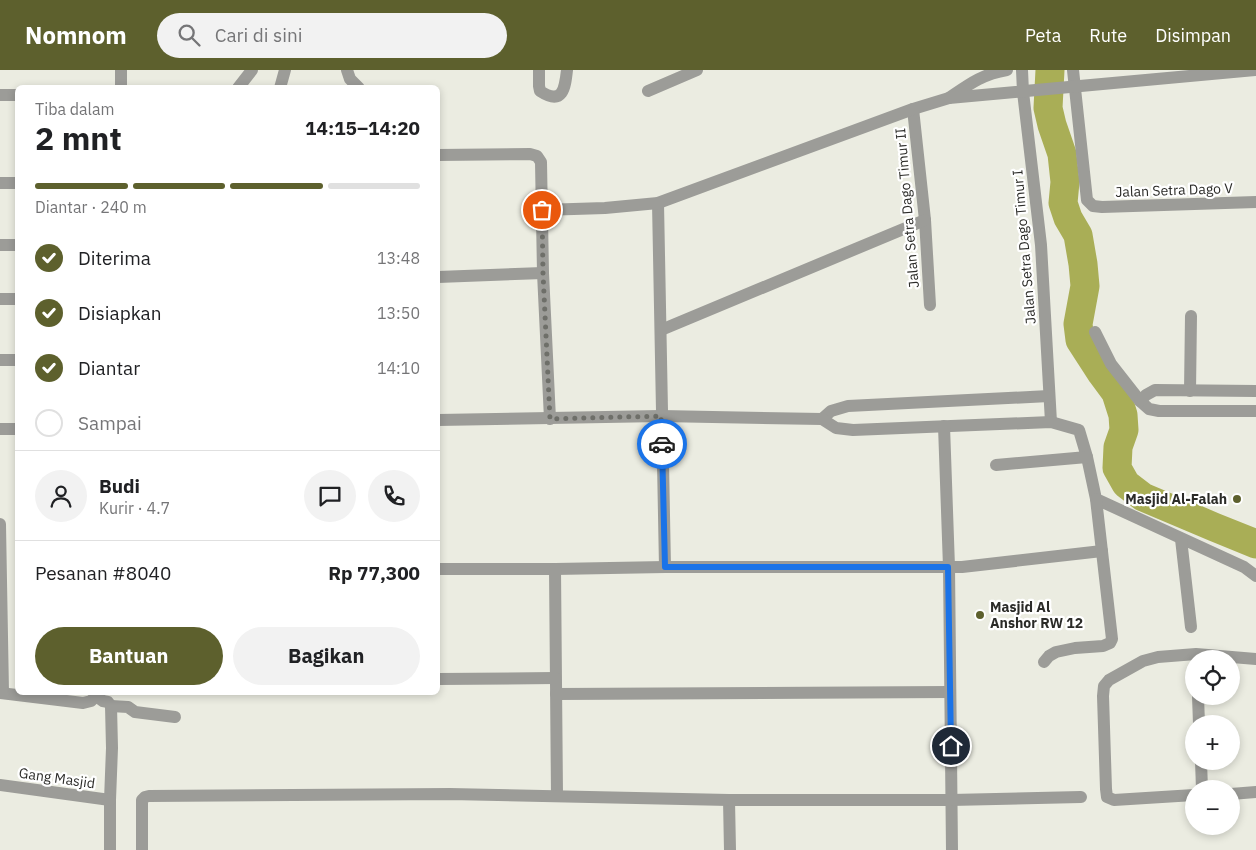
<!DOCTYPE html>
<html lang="id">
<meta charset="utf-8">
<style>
body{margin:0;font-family:"IBM Plex Sans",sans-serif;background:#f2f2f2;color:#202124;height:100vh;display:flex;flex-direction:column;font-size:19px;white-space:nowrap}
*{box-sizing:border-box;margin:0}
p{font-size:16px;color:#757577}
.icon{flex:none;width:28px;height:28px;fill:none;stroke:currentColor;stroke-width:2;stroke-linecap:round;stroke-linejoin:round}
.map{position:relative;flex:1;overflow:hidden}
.drawer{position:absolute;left:15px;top:15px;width:425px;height:610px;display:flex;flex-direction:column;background:#fff;border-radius:8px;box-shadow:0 2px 8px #0003}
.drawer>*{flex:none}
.controls{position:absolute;left:1185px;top:580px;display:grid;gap:10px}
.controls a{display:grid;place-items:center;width:55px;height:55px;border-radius:50%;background:#fff;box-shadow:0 2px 8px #0003;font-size:25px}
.pin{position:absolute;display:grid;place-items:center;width:42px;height:42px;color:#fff;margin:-21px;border:2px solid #fff;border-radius:50%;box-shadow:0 1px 5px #0007}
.courier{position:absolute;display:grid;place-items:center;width:50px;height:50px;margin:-25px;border:4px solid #1a73e8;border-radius:50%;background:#fff;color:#222;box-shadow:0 1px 6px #0007}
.head em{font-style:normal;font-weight:700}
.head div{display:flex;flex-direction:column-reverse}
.head{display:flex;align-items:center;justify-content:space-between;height:85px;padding:0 20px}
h1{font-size:32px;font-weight:700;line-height:38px}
.bar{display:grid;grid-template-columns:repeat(4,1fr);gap:8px 5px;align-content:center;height:60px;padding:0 20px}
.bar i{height:6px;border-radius:4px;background:#e0e0e0}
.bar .selected{background:#5d602d}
.bar p{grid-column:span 4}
.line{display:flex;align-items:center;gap:12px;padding:0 20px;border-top:1px solid #e0e0e0}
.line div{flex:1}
.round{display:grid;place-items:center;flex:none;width:52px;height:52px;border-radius:26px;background:#f2f2f2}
ol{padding:0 20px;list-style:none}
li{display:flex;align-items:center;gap:15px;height:55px}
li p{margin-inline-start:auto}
li .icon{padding:5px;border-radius:50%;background:#5d602d;color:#fff;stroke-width:4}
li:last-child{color:#757577}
li i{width:28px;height:28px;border:2px solid #e0e0e0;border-radius:50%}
.button{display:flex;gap:10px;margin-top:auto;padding:10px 20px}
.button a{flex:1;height:58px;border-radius:30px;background:#5d602d;color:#fff;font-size:20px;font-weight:700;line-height:58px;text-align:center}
.button a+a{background:#f2f2f2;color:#202124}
header{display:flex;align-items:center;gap:30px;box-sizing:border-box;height:70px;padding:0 25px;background:#5d602d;color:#fff}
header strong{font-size:24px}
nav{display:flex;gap:28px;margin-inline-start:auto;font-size:18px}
.search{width:350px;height:45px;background:#f2f2f2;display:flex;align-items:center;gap:12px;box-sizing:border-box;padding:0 18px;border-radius:28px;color:#757577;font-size:19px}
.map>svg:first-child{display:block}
</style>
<header>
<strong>Nomnom</strong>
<div class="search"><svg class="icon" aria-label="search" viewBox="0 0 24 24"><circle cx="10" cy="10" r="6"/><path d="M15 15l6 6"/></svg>Cari di sini</div>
<nav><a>Peta</a><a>Rute</a><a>Disimpan</a></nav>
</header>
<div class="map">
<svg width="1256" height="780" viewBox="0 0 1256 780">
<rect width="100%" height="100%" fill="#ebece1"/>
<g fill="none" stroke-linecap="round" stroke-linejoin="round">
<polyline stroke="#a9ae56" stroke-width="29" points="1050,0 1048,38 1052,55 1062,84 1065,112 1063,133 1068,148 1078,165 1083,194 1085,216 1078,254 1080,270 1102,304 1116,323 1123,345 1124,360 1118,377 1117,398 1126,414 1143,427 1214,457 1256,474"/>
<g stroke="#9c9c98" stroke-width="12">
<polyline points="347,0 350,9 359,18"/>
<path d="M539,0V16L540,21C563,36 565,18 567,0"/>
<polyline points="1022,0 1023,22 1041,175 1051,352"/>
<polyline points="1073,0 1087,130 1093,136 1102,137 1256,132"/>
<polyline points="121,18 121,0"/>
<polyline points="238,18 252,0"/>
<polyline points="280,18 285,0"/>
<polyline points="648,21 697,0"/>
<polyline points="0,25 18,25"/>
<path d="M949,28C968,15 982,4 1007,0"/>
<polyline points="913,39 925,150 930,235"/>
<polyline points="438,85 530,84 537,86 541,92 543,203 550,349"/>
<polyline points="0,113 16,113 18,112"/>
<polyline points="658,133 665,497"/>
<polyline points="542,140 605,138 658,133 913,39 949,28 1255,0"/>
<polyline points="0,175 18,175"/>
<polyline points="438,207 543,203"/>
<polyline points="0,229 18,229"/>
<polyline points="661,260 925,150"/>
<polyline points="1095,262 1111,294 1140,331 1149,339 1159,341 1256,341"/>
<polyline points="0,290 18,290"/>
<polyline points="1190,321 1191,246"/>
<polyline points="1140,331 1146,325 1155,320 1256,321"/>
<polyline points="822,349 831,341 848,336 1049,326"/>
<polyline points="438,350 661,346 822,349 836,358 853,360 1051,352 1079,360 1087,387 1096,429 1244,497 1256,506"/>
<polyline points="944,356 949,497 952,780"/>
<polyline points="0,359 18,359"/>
<polyline points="996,395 1087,387"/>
<polyline points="0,454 3,623"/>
<polyline points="1181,469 1191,557"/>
<polyline points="438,499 555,499 665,497 962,497 1102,481"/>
<polyline points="555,499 557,726"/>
<polyline points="1044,592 1049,586 1056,582 1075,578 1103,576 1110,573 1112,569 1096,429"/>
<polyline points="438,609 555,608"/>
<polyline points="0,623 83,633 91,631 96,626"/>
<polyline points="556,624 950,622"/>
<polyline points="96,626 103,631 108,632 111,636 112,678 110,730 110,780"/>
<polyline points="1198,626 1199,654"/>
<polyline points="111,636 128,637 135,642 175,647"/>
<polyline points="1201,691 1202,719"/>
<polyline points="0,715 110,730"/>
<polyline points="1231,724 1256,722"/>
<polyline points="1194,725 1114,730 1107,727 1106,719 1103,626 1104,616 1109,610 1143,591 1158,587 1196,584 1256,589"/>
<polyline points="729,730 730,780"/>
<polyline points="142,780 142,730 145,727 149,726 450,724 729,730 951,730 1081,727"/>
</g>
</g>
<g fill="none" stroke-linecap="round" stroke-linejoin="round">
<polyline stroke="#6e6f69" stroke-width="5" stroke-dasharray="0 9" points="542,140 543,203 550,349 661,346 662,374"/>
<polyline stroke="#1a73e8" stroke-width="6" points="662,374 665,497 948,497 951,676"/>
</g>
<g fill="#5d602d" stroke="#fff" stroke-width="2">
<circle cx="1237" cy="429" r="5"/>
<circle cx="980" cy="545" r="5"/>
</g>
<g text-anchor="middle" stroke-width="4.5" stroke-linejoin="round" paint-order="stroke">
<g font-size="14" fill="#2b2b28" stroke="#fff">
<text transform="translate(1174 120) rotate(-2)" y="5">Jalan Setra Dago V</text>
<text transform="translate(907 138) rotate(-95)" y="5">Jalan Setra Dago Timur II</text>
<text transform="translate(1024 177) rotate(-95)" y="5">Jalan Setra Dago Timur I</text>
<text transform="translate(57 708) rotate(8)" y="5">Gang Masjid</text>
</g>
<g font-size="14" font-weight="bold" fill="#2b2b28" stroke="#fff" text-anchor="end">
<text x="1227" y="434">Masjid Al-Falah</text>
<text x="990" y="542" text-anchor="start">Masjid Al<tspan x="990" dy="16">Anshor RW 12</tspan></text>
</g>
</g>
</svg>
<div class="controls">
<a><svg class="icon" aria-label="locate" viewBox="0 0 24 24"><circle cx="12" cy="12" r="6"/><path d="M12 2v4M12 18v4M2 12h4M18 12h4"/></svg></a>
<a>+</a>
<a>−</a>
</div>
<div class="pin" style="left:542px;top:140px;background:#ea580c"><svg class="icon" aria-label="bag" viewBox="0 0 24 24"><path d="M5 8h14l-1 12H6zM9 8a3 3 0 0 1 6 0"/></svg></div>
<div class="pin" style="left:951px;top:676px;background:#1f2937"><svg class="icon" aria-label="home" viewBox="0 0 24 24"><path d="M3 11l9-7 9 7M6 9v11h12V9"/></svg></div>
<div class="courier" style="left:662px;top:374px"><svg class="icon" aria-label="car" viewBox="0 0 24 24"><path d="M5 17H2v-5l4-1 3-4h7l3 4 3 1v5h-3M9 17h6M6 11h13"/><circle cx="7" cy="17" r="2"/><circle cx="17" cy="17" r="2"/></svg></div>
<section class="drawer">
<div class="head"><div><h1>2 mnt</h1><p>Tiba dalam</p></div><em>14:15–14:20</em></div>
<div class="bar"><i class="selected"></i><i class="selected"></i><i class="selected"></i><i></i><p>Diantar · 240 m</p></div>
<ol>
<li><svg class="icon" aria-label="check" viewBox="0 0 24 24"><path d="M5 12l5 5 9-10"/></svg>Diterima<p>13:48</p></li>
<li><svg class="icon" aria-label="check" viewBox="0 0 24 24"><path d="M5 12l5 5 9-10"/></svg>Disiapkan<p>13:50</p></li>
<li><svg class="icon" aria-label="check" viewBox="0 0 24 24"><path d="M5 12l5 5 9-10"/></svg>Diantar<p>14:10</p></li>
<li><i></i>Sampai</li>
</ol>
<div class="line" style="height:90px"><a class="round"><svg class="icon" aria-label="person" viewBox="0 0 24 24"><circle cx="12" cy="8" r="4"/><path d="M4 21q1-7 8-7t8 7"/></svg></a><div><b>Budi</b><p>Kurir · 4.7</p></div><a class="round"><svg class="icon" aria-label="chat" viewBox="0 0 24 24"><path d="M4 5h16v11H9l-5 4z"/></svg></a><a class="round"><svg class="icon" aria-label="phone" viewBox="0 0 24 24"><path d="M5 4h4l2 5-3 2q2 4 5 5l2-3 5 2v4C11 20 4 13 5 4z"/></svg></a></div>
<div class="line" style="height:65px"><div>Pesanan #8040</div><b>Rp 77,300</b></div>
<div class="button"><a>Bantuan</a><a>Bagikan</a></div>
</section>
</div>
